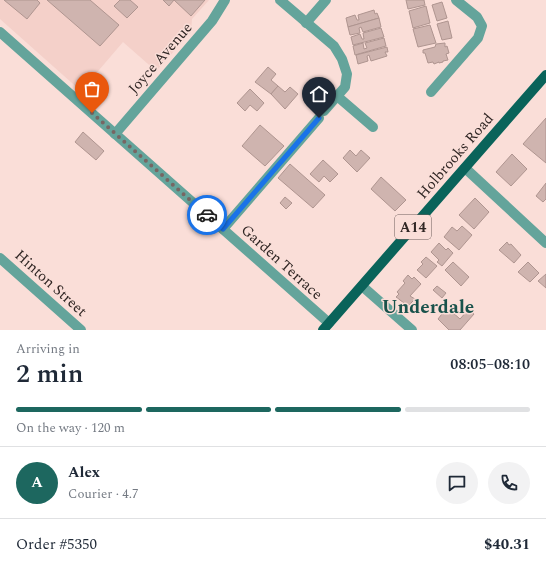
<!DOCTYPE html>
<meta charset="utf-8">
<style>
body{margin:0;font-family:Spectral,serif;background:#f2f2f3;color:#1f2937;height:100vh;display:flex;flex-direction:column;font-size:15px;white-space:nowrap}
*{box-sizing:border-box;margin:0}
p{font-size:13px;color:#747a83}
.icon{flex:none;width:22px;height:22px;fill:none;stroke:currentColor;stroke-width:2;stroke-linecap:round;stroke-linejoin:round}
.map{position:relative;height:330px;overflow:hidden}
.panel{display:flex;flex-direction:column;background:#fff;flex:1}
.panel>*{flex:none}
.pin{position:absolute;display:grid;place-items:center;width:34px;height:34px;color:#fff;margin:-41px -17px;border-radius:50% 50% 50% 0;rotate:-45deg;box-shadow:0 0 4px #0007}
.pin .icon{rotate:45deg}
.courier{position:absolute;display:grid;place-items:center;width:40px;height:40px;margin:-20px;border:3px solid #1a73e8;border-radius:50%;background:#fff;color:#222;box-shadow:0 1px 5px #0007}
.head em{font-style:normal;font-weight:600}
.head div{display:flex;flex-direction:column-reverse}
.head{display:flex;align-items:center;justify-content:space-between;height:68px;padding:0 16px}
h1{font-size:26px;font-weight:600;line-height:30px}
.bar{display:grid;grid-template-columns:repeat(4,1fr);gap:6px 4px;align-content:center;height:48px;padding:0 16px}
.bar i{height:5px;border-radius:3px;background:#e0e1e3}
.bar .current{background:#1d675f}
.bar p{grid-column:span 4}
.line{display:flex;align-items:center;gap:10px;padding:0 16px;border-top:1px solid #e0e1e3}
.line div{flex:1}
.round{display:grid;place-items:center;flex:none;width:42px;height:42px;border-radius:21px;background:#f2f2f3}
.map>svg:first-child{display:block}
</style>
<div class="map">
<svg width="546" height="330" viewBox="0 0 546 330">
<rect width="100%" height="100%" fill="#faded8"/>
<polygon fill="#f4d0c9" points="0,0 209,0 192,19 191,32 156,71 123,42 81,91 0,19"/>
<g fill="#cfb4af" stroke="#af9590">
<polygon points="4,0 37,0 40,3 27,19"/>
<polygon points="47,0 90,0 119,25 100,46"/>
<polygon points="120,0 130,0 138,7 127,18 114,6"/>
<polygon points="163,0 205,0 191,16 174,0 169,6"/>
<polygon points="406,0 424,0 425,5 408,9"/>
<polygon points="442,2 447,18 437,21 432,5"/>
<polygon points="426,6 430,23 413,28 409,11"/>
<polygon points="374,10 375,14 377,13 379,18 348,27 346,18 355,15 357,20 359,20 358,15"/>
<polygon points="379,18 381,27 363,32 361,27 359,28 360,33 350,35 348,27"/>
<polygon points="448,21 452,38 442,40 437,24"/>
<polygon points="430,25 436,43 418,47 413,29"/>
<polygon points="381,28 384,37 353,45 351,37 360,34 362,39 364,39 363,33"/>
<polygon points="384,38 386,46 355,55 353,46 363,43 364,49 367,48 365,43"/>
<polygon points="445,43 445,47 447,46 449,53 446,54 448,60 443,61 443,62 439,63 439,62 434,64 433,62 428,63 425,53 423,53 423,50 435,47 436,44"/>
<polygon points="387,47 388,52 385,52 387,56 371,61 369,55 367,56 368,61 358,64 356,55"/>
<polygon points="268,67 276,74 271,80 278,86 271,94 255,82"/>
<polygon points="278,86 285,92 290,87 298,94 285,109 271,94"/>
<polygon points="250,89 264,103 257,111 250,105 245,111 237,103"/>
<polygon points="546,118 546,163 523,144"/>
<polygon points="260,125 284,146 265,166 242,146"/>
<polygon points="83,132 104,151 96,160 75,142"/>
<polygon points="350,150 356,156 361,150 370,158 357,172 343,158"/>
<polygon points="512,154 527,169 511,186 496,172"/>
<polygon points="323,160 338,174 330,182 324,176 319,182 310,174"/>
<polygon points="290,164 325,195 313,208 278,178"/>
<polygon points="381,177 406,200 395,211 371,189"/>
<polygon points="546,183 546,199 543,202 536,196"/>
<polygon points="285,197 292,203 286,209 280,203"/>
<polygon points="475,198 489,212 474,229 459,215"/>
<polygon points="462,226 472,235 459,250 444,237 452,227 457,231"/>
<polygon points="507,242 509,245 511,244 521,255 514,263 499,250"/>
<polygon points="439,243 446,250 448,248 453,253 442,266 437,262 439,260 431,252"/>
<polygon points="426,257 437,266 426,278 417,270 423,264 421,262"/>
<polygon points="453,262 469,277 461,286 445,270"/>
<polygon points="528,262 539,273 530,282 518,272"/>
<polygon points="546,274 546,288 538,281"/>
<polygon points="408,275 412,279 414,277 421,284 410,296 415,299 408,306 396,297 399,294 397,292 405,283 403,281"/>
<polygon points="437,286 446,293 442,298 433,290"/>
<polygon points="445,310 449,313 451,311 460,319 468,310 474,314 460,330 449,330 438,319"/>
</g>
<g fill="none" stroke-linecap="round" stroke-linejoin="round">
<g stroke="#64a49b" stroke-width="10">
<polyline points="280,0 334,46 342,59 347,74 345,87 324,111"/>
<polyline points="306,23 326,0"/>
<polyline points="0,32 329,323"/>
<polyline points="431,92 478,38 482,26 477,17 456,0"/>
<polyline points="337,96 373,127"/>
<polyline points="115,134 212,21 225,0"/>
<polyline points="223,229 319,118"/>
<polyline points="0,258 81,330"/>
<polyline points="362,286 412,330"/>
</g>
<polyline stroke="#64a49b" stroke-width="10" points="465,168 546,243"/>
<polyline stroke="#0a635a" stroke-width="10" points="323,330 546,75"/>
</g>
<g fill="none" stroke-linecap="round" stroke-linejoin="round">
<polyline stroke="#776663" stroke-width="4" stroke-dasharray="0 7.2" points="92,113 207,215"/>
<polyline stroke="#1a73e8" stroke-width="5" points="207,215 223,229 319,118"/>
</g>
<g text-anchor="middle" stroke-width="3" stroke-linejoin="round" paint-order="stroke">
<rect fill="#faded8" stroke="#6d5d5a" stroke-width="1" x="395" y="215" width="36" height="24" rx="3"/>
<g font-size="14" font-weight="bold" fill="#302624">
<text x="413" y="232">A14</text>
</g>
<g font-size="15" fill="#302624" stroke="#faded8">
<text transform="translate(160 58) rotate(-49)" y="5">Joyce Avenue</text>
<text transform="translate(455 156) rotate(-49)" y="5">Holbrooks Road</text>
<text transform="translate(282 262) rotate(42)" y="5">Garden Terrace</text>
<text transform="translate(51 283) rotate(42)" y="5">Hinton Street</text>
</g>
<g font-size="19" font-weight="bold" fill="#19524b" stroke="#faded8">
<text x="428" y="313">Underdale</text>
</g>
</g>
</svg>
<div class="pin" style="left:92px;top:113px;background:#ea580c"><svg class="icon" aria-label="bag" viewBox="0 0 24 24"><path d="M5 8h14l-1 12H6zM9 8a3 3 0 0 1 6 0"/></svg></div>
<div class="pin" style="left:319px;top:118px;background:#1f2937"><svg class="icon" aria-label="home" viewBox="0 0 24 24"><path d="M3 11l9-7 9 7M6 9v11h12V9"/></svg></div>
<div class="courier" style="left:207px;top:215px"><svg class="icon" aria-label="car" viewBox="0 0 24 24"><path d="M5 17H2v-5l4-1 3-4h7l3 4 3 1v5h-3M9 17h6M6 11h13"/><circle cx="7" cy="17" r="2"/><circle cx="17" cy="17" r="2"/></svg></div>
</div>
<section class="panel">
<div class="head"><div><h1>2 min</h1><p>Arriving in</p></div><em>08:05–08:10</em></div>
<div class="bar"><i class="current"></i><i class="current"></i><i class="current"></i><i></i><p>On the way · 120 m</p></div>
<div class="line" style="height:72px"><b class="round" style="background:#1d675f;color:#fff">A</b><div><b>Alex</b><p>Courier · 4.7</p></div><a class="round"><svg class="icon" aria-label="chat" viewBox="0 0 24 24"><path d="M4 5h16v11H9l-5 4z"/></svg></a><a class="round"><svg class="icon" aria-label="phone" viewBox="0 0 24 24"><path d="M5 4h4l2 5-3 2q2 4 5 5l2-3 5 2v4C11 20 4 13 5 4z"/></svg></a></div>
<div class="line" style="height:52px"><div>Order #5350</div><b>$40.31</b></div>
</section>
